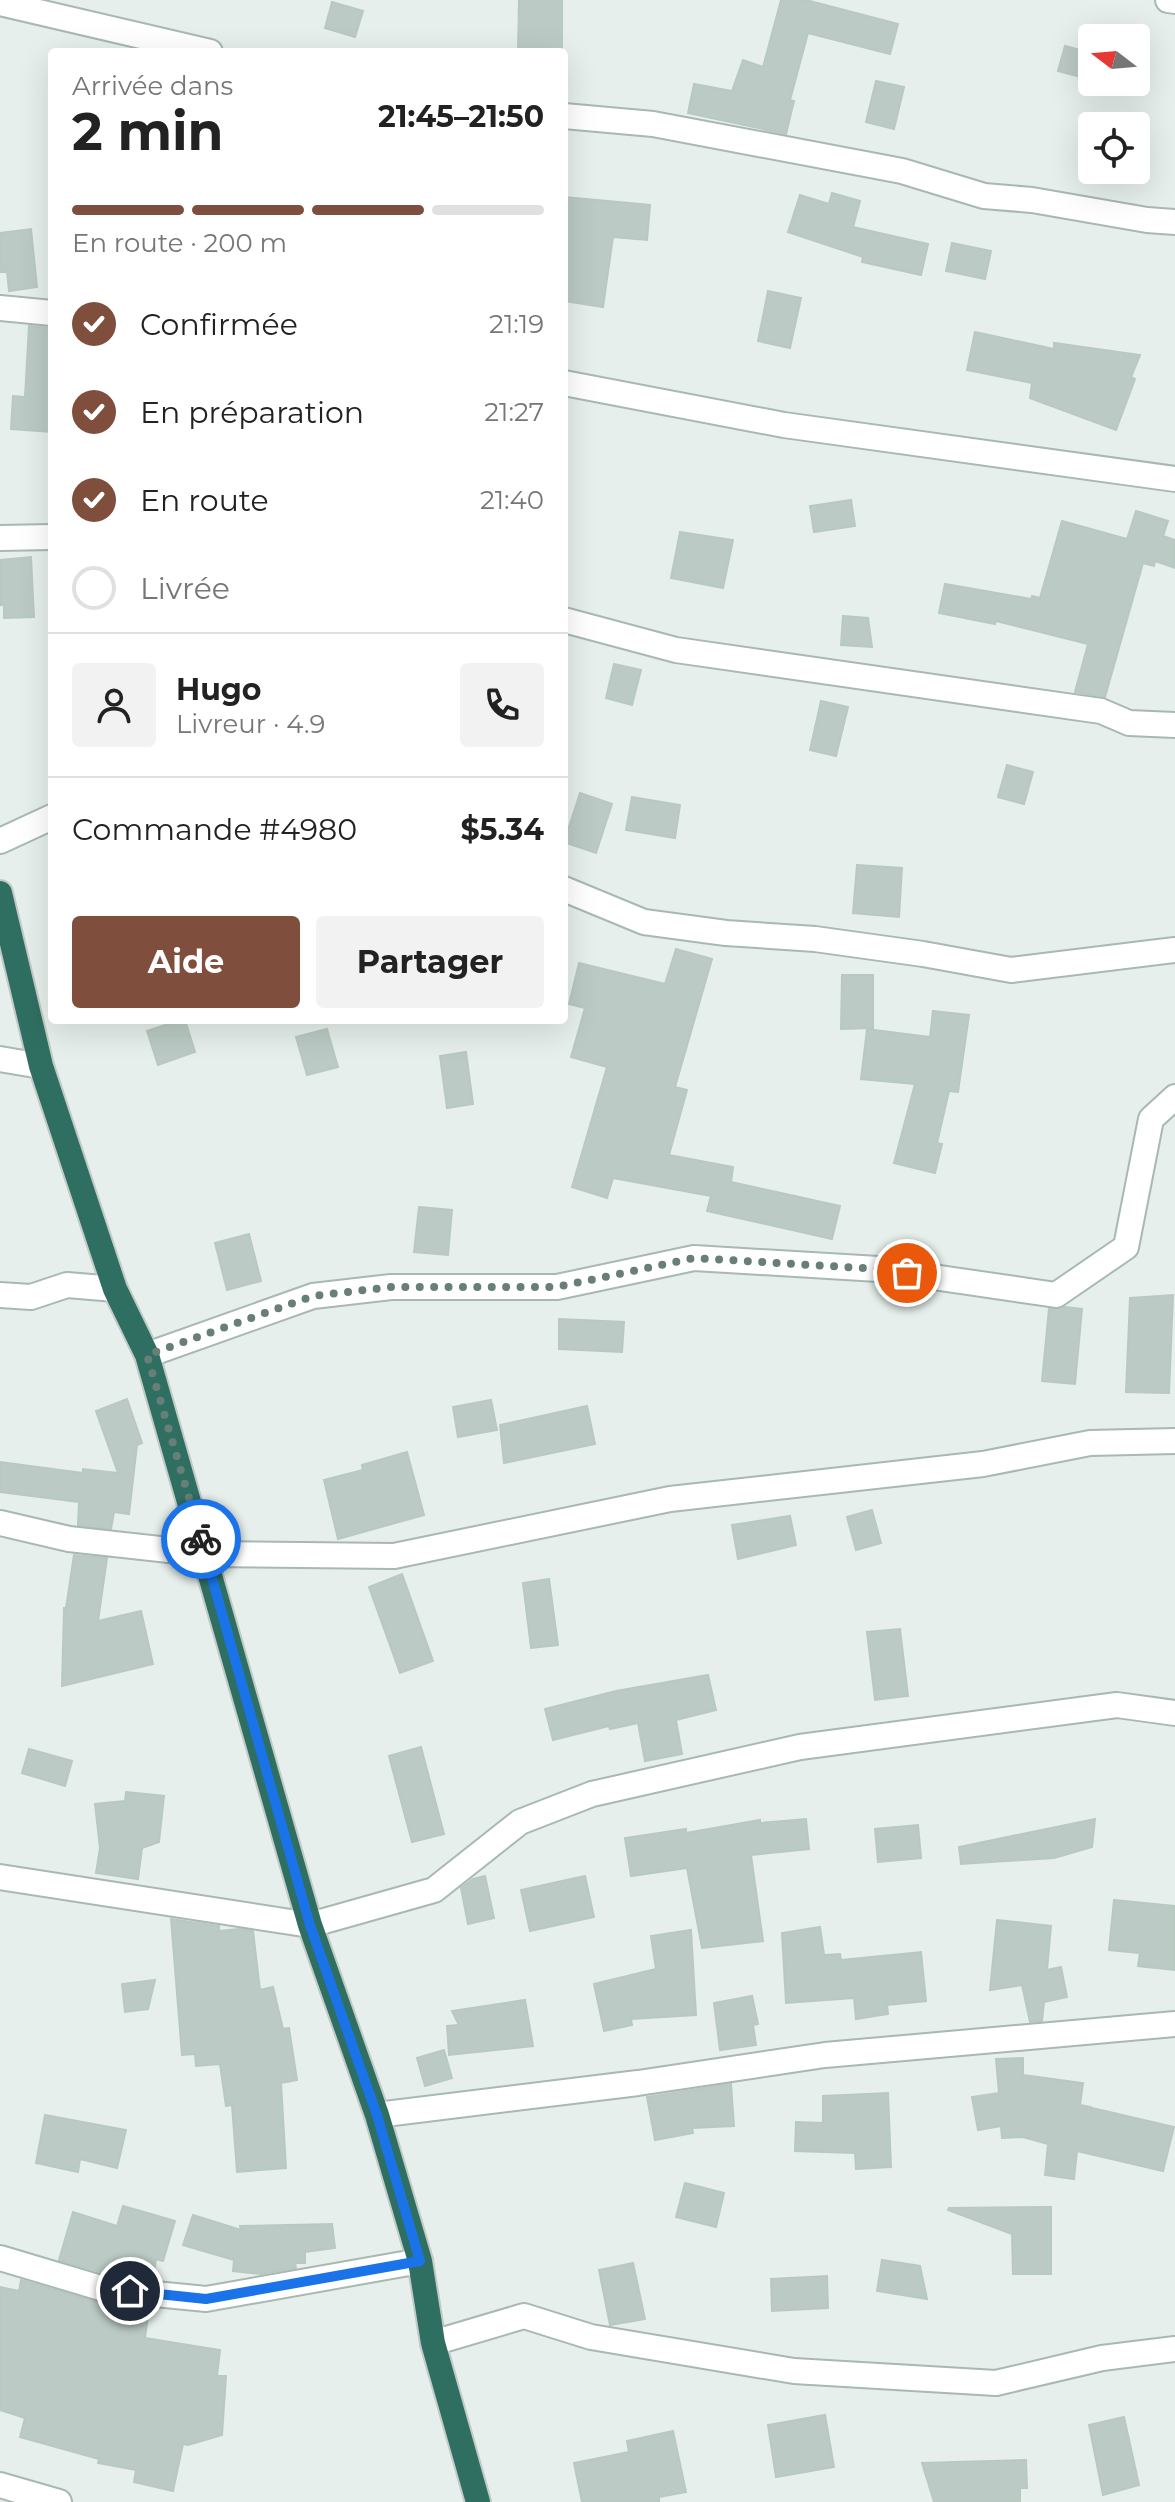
<!DOCTYPE html>
<html lang="fr">
<meta charset="utf-8">
<style>
body{margin:0;font-family:Montserrat,sans-serif;background:#f2f2f2;color:#222;height:100vh;display:flex;flex-direction:column;font-size:30px;white-space:nowrap}
*{box-sizing:border-box;margin:0}
p{font-size:26px;color:#767676}
.icon{flex:none;width:44px;height:44px;fill:none;stroke:currentColor;stroke-width:2;stroke-linecap:round;stroke-linejoin:round}
.map{position:relative;flex:1;overflow:hidden}
.drawer{position:absolute;left:48px;top:48px;width:520px;height:976px;display:flex;flex-direction:column;background:#fff;border-radius:8px;box-shadow:0 8px 32px #0002}
.drawer>*{flex:none}
.needle{width:52px;rotate:286deg}
.tools{position:absolute;left:1078px;top:24px;display:grid;gap:16px}
.tools a{display:grid;place-items:center;width:72px;height:72px;border-radius:8px;background:#fff;box-shadow:0 8px 32px #0002;font-size:40px}
.pin{position:absolute;display:grid;place-items:center;width:68px;height:68px;color:#fff;margin:-34px;border:4px solid #fff;border-radius:50%;box-shadow:0 2px 8px #0007}
.courier{position:absolute;display:grid;place-items:center;width:80px;height:80px;margin:-40px;border:6px solid #1a73e8;border-radius:50%;background:#fff;color:#222;box-shadow:0 2px 10px #0007}
.headline em{font-style:normal;font-weight:700}
.headline div{display:flex;flex-direction:column-reverse}
.headline{display:flex;align-items:center;justify-content:space-between;height:136px;padding:0 24px}
h1{font-size:52px;font-weight:700;line-height:60px}
.bar{display:grid;grid-template-columns:repeat(4,1fr);gap:12px 8px;align-content:center;height:96px;padding:0 24px}
.bar i{height:10px;border-radius:6px;background:#e0e0e0}
.bar .selected{background:#804e3d}
.bar p{grid-column:span 4}
.line{display:flex;align-items:center;gap:20px;padding:0 24px;border-top:2px solid #e0e0e0}
.line div{flex:1}
.round{display:grid;place-items:center;flex:none;width:84px;height:84px;border-radius:8px;background:#f2f2f2}
ol{padding:0 24px;list-style:none}
li{display:flex;align-items:center;gap:24px;height:88px}
li p{margin-inline-start:auto}
li .icon{padding:8px;border-radius:50%;background:#804e3d;color:#fff;stroke-width:4}
li:last-child{color:#767676}
li i{width:44px;height:44px;border:4px solid #e0e0e0;border-radius:50%}
.primary-button{display:flex;gap:16px;margin-top:auto;padding:16px 24px}
.primary-button a{flex:1;height:92px;border-radius:8px;background:#804e3d;color:#fff;font-size:32px;font-weight:700;line-height:92px;text-align:center}
.primary-button a+a{background:#f2f2f2;color:#222}
.map>svg:first-child{display:block}
</style>
<div class="map">
<svg width="1175" height="2502" viewBox="0 0 1175 2502">
<rect width="100%" height="100%" fill="#e6efeb"/>
<g fill="#bbcac4" stroke="#b8c9c2" stroke-width="2">
<polygon points="519,0 562,0 562,52 518,52"/>
<polygon points="781,0 806,0 898,24 890,54 808,33 790,100 794,101 786,134 688,113 694,84 732,91 743,60 763,67"/>
<polygon points="332,2 363,11 355,37 325,28"/>
<polygon points="1065,46 1092,53 1092,80 1058,71"/>
<polygon points="876,81 904,87 894,129 866,122"/>
<polygon points="832,193 860,201 853,227 928,244 921,275 862,262 863,257 788,232 800,195 829,204"/>
<polygon points="564,197 650,205 647,240 613,237 603,307 564,301"/>
<polygon points="31,229 37,287 9,291 7,272 0,272 0,233"/>
<polygon points="952,243 991,251 985,279 946,271"/>
<polygon points="768,291 801,298 790,348 758,341"/>
<polygon points="29,326 52,328 52,432 11,429 13,396 25,397"/>
<polygon points="975,332 1054,349 1054,343 1140,355 1131,377 1135,379 1116,430 1030,398 1032,383 967,370"/>
<polygon points="851,500 855,526 814,532 810,506"/>
<polygon points="1136,511 1168,521 1163,536 1175,540 1175,568 1155,561 1154,566 1143,563 1105,697 1075,692 1088,644 996,621 995,624 939,613 945,584 1031,599 1032,596 1040,598 1062,521 1127,539"/>
<polygon points="680,532 733,540 723,588 671,578"/>
<polygon points="31,557 34,617 4,618 4,604 1,605 0,560"/>
<polygon points="843,616 868,618 872,647 841,645"/>
<polygon points="614,664 641,670 632,705 606,698"/>
<polygon points="821,701 848,707 836,756 810,750"/>
<polygon points="1007,765 1033,772 1024,804 998,797"/>
<polygon points="580,793 612,804 596,853 564,842"/>
<polygon points="632,797 680,805 675,838 626,830"/>
<polygon points="857,865 902,868 899,917 853,913"/>
<polygon points="676,949 712,959 675,1087 687,1090 669,1155 733,1167 731,1182 840,1206 832,1239 707,1211 711,1196 613,1178 607,1198 572,1187 607,1067 571,1057 585,1008 569,1004 579,963 665,984"/>
<polygon points="842,975 873,975 873,1028 841,1029"/>
<polygon points="933,1011 969,1015 958,1092 949,1091 937,1143 942,1144 935,1173 894,1163 915,1084 861,1079 867,1029 930,1037"/>
<polygon points="180,1020 185,1020 195,1052 158,1065 147,1031"/>
<polygon points="327,1029 338,1067 307,1075 296,1037"/>
<polygon points="466,1052 473,1104 447,1108 440,1056"/>
<polygon points="419,1207 452,1210 448,1255 414,1252"/>
<polygon points="249,1234 261,1281 227,1290 215,1243"/>
<polygon points="1173,1295 1169,1393 1126,1392 1130,1298"/>
<polygon points="1065,1307 1082,1309 1075,1384 1042,1381 1049,1309"/>
<polygon points="559,1319 624,1322 622,1352 559,1349"/>
<polygon points="127,1399 142,1443 137,1445 129,1514 114,1512 111,1529 78,1525 79,1502 0,1492 0,1462 83,1473 83,1469 118,1473 96,1411"/>
<polygon points="491,1400 497,1430 458,1437 453,1407"/>
<polygon points="587,1406 595,1444 504,1463 500,1425"/>
<polygon points="407,1452 424,1515 338,1539 324,1480 363,1470 362,1465"/>
<polygon points="872,1510 881,1543 856,1550 847,1517"/>
<polygon points="790,1516 796,1545 738,1559 732,1525"/>
<polygon points="74,1555 107,1558 98,1621 141,1611 153,1664 62,1686 64,1608 66,1608"/>
<polygon points="402,1574 433,1661 400,1673 369,1587"/>
<polygon points="549,1579 558,1645 531,1648 523,1583"/>
<polygon points="900,1629 908,1696 875,1700 867,1632"/>
<polygon points="708,1675 716,1710 676,1720 682,1754 645,1761 638,1723 610,1729 609,1726 553,1740 545,1709 616,1691"/>
<polygon points="421,1747 444,1834 412,1842 389,1756"/>
<polygon points="29,1749 72,1761 65,1786 22,1773"/>
<polygon points="126,1792 164,1796 159,1842 142,1848 138,1879 96,1873 100,1848 95,1804 125,1801"/>
<polygon points="806,1819 809,1849 751,1855 763,1941 702,1948 687,1868 631,1876 625,1838 686,1829 686,1833 760,1820 760,1823"/>
<polygon points="1095,1819 1092,1847 1054,1858 961,1864 959,1847"/>
<polygon points="918,1825 921,1858 878,1862 875,1829"/>
<polygon points="485,1876 494,1918 468,1924 461,1888 473,1879"/>
<polygon points="585,1876 594,1917 530,1931 521,1890"/>
<polygon points="1114,1900 1175,1906 1175,1970 1138,1966 1140,1953 1109,1950"/>
<polygon points="171,1919 219,1926 219,1931 239,1929 253,1931 260,1990 273,1987 283,2029 289,2028 297,2080 281,2083 286,2168 237,2172 232,2105 226,2106 220,2064 196,2066 195,2054 182,2055"/>
<polygon points="997,1920 1051,1926 1047,1970 1061,1967 1067,1997 1044,2002 1042,2021 1030,2022 1022,1985 990,1990"/>
<polygon points="820,1927 824,1955 840,1954 841,1960 921,1952 926,2001 887,2005 888,2014 856,2019 854,1998 786,2003 782,1933"/>
<polygon points="691,1930 696,2015 631,2019 632,2025 604,2031 594,1984 656,1969 651,1936"/>
<polygon points="155,1980 148,2009 125,2012 122,1984"/>
<polygon points="752,1996 758,2024 753,2025 756,2045 720,2050 714,2003"/>
<polygon points="525,2000 533,2046 449,2055 447,2026 459,2025 452,2011"/>
<polygon points="444,2050 452,2078 425,2086 417,2058"/>
<polygon points="1023,2058 1023,2075 1083,2083 1080,2105 1091,2107 1091,2111 1092,2108 1174,2127 1163,2171 1077,2151 1074,2179 1045,2175 1048,2144 1023,2137 1002,2138 1001,2126 978,2130 972,2097 999,2093 996,2059"/>
<polygon points="731,2084 734,2126 692,2128 693,2133 655,2140 647,2097"/>
<polygon points="888,2093 891,2167 856,2169 855,2153 795,2151 796,2122 823,2123 823,2096"/>
<polygon points="45,2115 126,2130 117,2168 80,2159 78,2172 36,2163"/>
<polygon points="685,2183 724,2193 716,2227 676,2217"/>
<polygon points="123,2206 175,2221 163,2261 156,2259 153,2279 107,2274 59,2260 73,2212 117,2226"/>
<polygon points="1051,2207 1051,2274 1013,2274 1012,2234 948,2210 949,2208"/>
<polygon points="193,2215 241,2230 240,2226 332,2224 335,2248 305,2252 305,2263 295,2263 296,2268 261,2274 233,2271 234,2260 183,2245"/>
<polygon points="882,2260 920,2266 927,2299 877,2291"/>
<polygon points="633,2263 645,2319 610,2325 599,2270"/>
<polygon points="827,2276 828,2308 772,2311 771,2279"/>
<polygon points="21,2280 100,2303 149,2308 145,2338 220,2350 217,2376 226,2376 222,2435 188,2445 183,2444 173,2491 134,2482 136,2470 98,2463 99,2459 20,2437 25,2418 0,2410 0,2287 19,2291"/>
<polygon points="825,2415 834,2467 776,2477 768,2425"/>
<polygon points="1124,2417 1139,2485 1103,2495 1089,2425"/>
<polygon points="673,2431 686,2492 659,2497 659,2502 582,2502 574,2463 629,2452 627,2441"/>
<polygon points="1026,2460 1027,2488 1020,2488 1020,2502 934,2502 922,2463"/>
</g>
<g fill="none" stroke-linecap="round" stroke-linejoin="round">
<defs>
<g id="street">
<polyline points="1168,0 1175,1"/>
<polyline points="0,3 210,52"/>
<polyline points="564,116 653,124 902,171 984,196 1032,200 1147,220 1175,222"/>
<polyline points="0,308 52,313"/>
<polyline points="564,383 784,425 1175,479"/>
<polyline points="0,538 52,537"/>
<polyline points="564,620 676,650 1101,711 1129,723 1175,725"/>
<polyline points="0,841 52,817"/>
<polyline points="564,889 644,922 726,933 815,939 923,954 1011,970 1175,950"/>
<polyline points="0,1059 41,1066"/>
<polyline points="0,1295 31,1297 67,1285 115,1289"/>
<polyline points="147,1355 313,1296 391,1287 557,1287 694,1258 878,1269 1056,1295 1126,1247 1151,1119 1175,1097"/>
<polyline points="0,1523 69,1539 205,1554 394,1556 670,1499 983,1464 1090,1443 1175,1441"/>
<polyline points="0,1877 310,1925 434,1890 520,1822 592,1794 800,1747 1117,1705 1175,1713"/>
<polyline points="377,2115 638,2083 825,2055 1175,2024"/>
<polyline points="0,2258 104,2289 206,2299 420,2261"/>
<polyline points="433,2343 524,2316 591,2337 794,2371 996,2383 1102,2358 1175,2349"/>
<polyline points="0,2485 59,2502"/>
</g>
<polyline id="highway" points="0,893 41,1066 115,1289 147,1355 310,1925 377,2115 420,2261 433,2343 478,2502"/>
</defs>
<use href="#street" stroke="#a8b8b2" stroke-width="28"/>
<use href="#highway" stroke="#c2cac8" stroke-width="28"/>
<use href="#street" stroke="#fff" stroke-width="24"/>
<use href="#highway" stroke="#2f6f62" stroke-width="24"/>
</g>
<g fill="none" stroke-linecap="round" stroke-linejoin="round">
<polyline stroke="#687f78" stroke-width="8" stroke-dasharray="0 14.4" points="201,1539 147,1355 313,1296 391,1287 557,1287 694,1258 878,1269 907,1273"/>
<polyline stroke="#1a73e8" stroke-width="10" points="130,2291 206,2299 420,2261 377,2115 310,1925 201,1539"/>
</g>
</svg>
<div class="tools">
<a><svg class="needle" viewBox="-14 -14 28 28"><path d="M0-13l5 13h-10z" fill="#e53935"/><path d="M0 13l5-13h-10z" fill="#767676"/></svg></a>
<a><svg class="icon" aria-label="locate" viewBox="0 0 24 24"><circle cx="12" cy="12" r="6"/><path d="M12 2v4M12 18v4M2 12h4M18 12h4"/></svg></a>
</div>
<div class="pin" style="left:907px;top:1273px;background:#ea580c"><svg class="icon" aria-label="bag" viewBox="0 0 24 24"><path d="M5 8h14l-1 12H6zM9 8a3 3 0 0 1 6 0"/></svg></div>
<div class="pin" style="left:130px;top:2291px;background:#1f2937"><svg class="icon" aria-label="home" viewBox="0 0 24 24"><path d="M3 11l9-7 9 7M6 9v11h12V9"/></svg></div>
<div class="courier" style="left:201px;top:1539px"><svg class="icon" aria-label="bike" viewBox="0 0 24 24"><circle cx="6" cy="16" r="4"/><circle cx="18" cy="16" r="4"/><path d="M6 16l4-8h5l3 8M10 8l3 8H6M13 5h3"/></svg></div>
<section class="drawer">
<div class="headline"><div><h1>2 min</h1><p>Arrivée dans</p></div><em>21:45–21:50</em></div>
<div class="bar"><i class="selected"></i><i class="selected"></i><i class="selected"></i><i></i><p>En route · 200 m</p></div>
<ol>
<li><svg class="icon" aria-label="check" viewBox="0 0 24 24"><path d="M5 12l5 5 9-10"/></svg>Confirmée<p>21:19</p></li>
<li><svg class="icon" aria-label="check" viewBox="0 0 24 24"><path d="M5 12l5 5 9-10"/></svg>En préparation<p>21:27</p></li>
<li><svg class="icon" aria-label="check" viewBox="0 0 24 24"><path d="M5 12l5 5 9-10"/></svg>En route<p>21:40</p></li>
<li><i></i>Livrée</li>
</ol>
<div class="line" style="height:144px"><a class="round"><svg class="icon" aria-label="person" viewBox="0 0 24 24"><circle cx="12" cy="8" r="4"/><path d="M4 21q1-7 8-7t8 7"/></svg></a><div><b>Hugo</b><p>Livreur · 4.9</p></div><a class="round"><svg class="icon" aria-label="phone" viewBox="0 0 24 24"><path d="M5 4h4l2 5-3 2q2 4 5 5l2-3 5 2v4C11 20 4 13 5 4z"/></svg></a></div>
<div class="line" style="height:104px"><div>Commande #4980</div><b>$5.34</b></div>
<div class="primary-button"><a>Aide</a><a>Partager</a></div>
</section>
</div>
